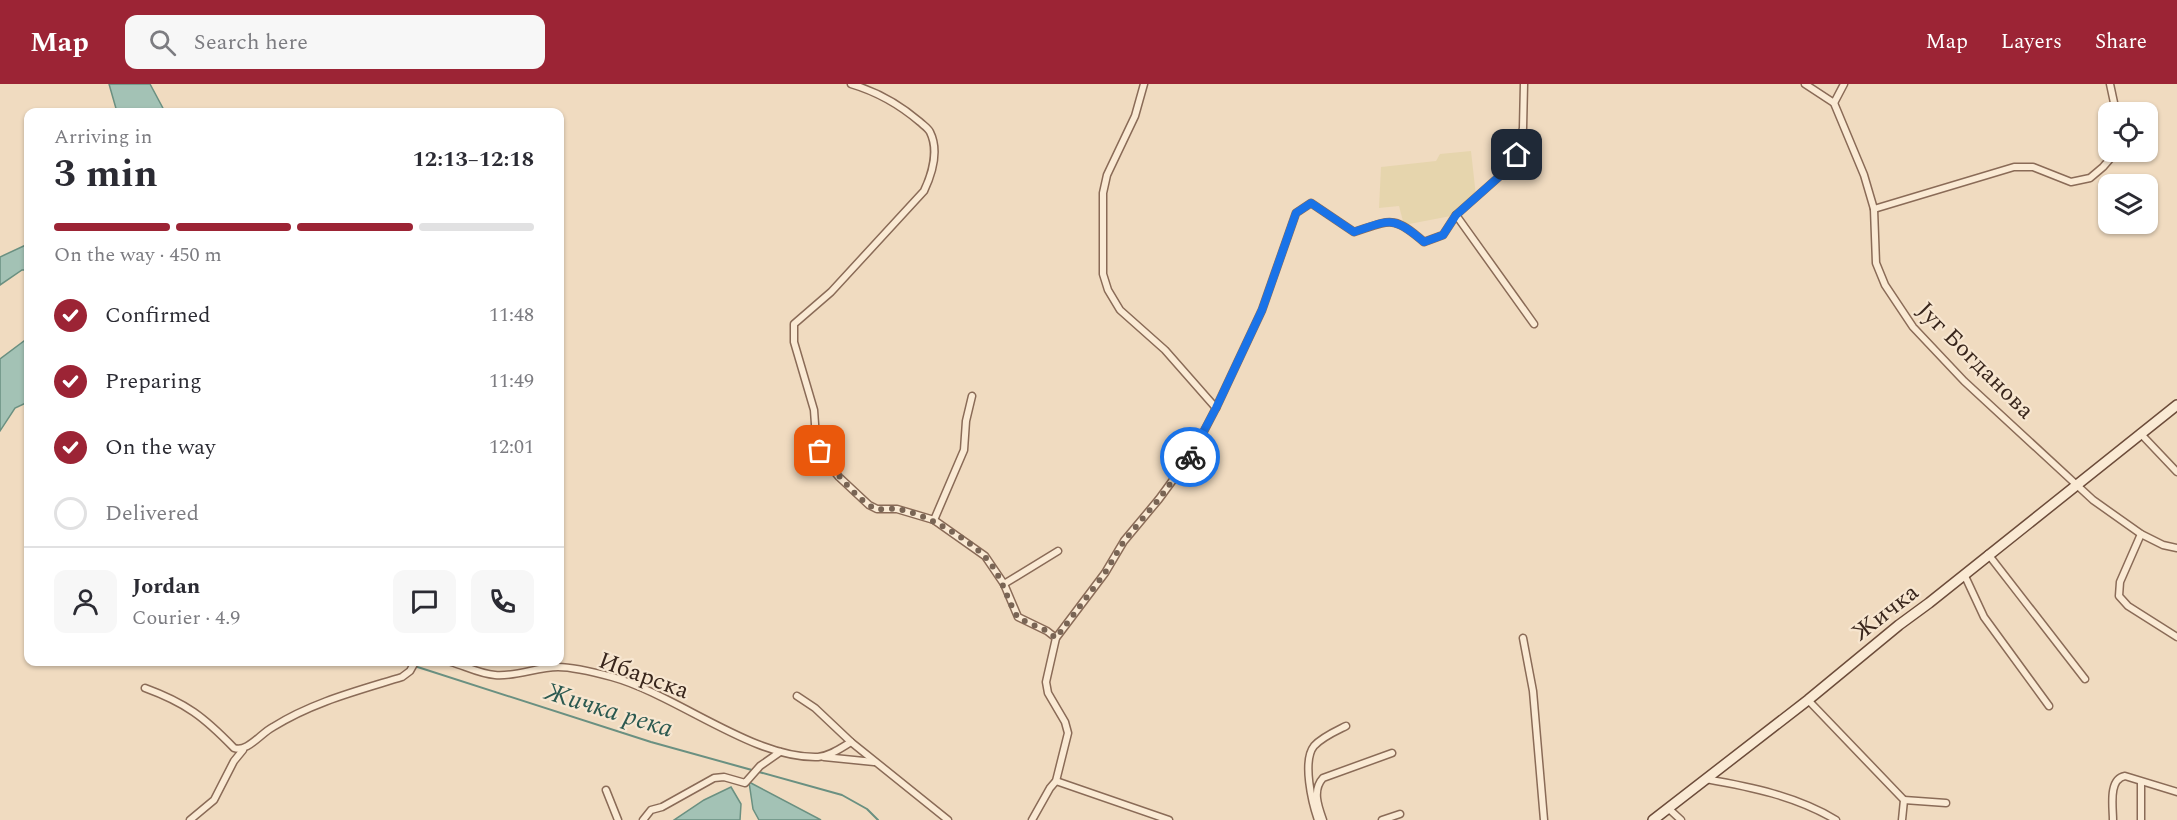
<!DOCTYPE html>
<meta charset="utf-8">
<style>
body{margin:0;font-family:Spectral,serif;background:#f7f7f7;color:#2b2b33;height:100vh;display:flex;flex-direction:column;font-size:22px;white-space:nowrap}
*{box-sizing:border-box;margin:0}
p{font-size:20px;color:#7c7c81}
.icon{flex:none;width:33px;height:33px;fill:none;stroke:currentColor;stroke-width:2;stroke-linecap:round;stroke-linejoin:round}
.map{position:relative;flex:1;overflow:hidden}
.side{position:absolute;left:24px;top:24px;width:540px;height:558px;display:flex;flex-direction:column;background:#fff;border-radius:12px;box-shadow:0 2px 4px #0004}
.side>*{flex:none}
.fabs{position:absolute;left:2098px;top:18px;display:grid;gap:12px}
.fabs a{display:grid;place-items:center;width:60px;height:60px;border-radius:12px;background:#fff;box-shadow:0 2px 4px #0004;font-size:30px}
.pin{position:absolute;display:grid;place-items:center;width:51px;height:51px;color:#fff;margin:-26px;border-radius:12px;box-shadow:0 3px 9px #0006}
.courier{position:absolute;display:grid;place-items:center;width:60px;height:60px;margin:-30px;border:4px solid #1a73e8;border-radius:50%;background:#fff;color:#222;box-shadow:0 2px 8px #0007}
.overview em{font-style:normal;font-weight:700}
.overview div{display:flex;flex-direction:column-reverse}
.overview{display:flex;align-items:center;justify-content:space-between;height:102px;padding:0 30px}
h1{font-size:39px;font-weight:700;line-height:45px}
.bar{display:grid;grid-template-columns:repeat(4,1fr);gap:9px 6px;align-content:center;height:72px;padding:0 30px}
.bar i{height:8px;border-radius:4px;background:#e1e1e2}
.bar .current{background:#9c2435}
.bar p{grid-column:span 4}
.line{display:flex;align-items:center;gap:15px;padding:0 30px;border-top:2px solid #e1e1e2}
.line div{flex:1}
.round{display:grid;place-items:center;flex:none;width:63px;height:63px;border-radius:12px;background:#f7f7f7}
ol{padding:0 30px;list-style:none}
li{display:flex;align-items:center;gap:18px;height:66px}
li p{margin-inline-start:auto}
li .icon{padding:6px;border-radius:50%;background:#9c2435;color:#fff;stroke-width:4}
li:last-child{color:#7c7c81}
li i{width:33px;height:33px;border:3px solid #e1e1e2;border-radius:50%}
header{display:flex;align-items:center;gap:36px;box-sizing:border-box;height:84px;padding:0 30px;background:#9c2435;color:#fff}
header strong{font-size:28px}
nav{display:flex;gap:33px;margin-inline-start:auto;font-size:21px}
.search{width:420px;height:54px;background:#f7f7f7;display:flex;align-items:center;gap:15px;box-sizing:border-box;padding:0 21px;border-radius:12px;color:#7c7c81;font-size:22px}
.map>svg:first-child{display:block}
</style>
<header>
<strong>Map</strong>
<div class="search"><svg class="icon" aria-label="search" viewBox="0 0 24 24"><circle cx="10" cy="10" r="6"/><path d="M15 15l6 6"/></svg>Search here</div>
<nav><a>Map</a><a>Layers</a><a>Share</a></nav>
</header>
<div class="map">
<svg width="2177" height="736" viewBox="0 0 2177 736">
<rect width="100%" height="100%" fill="#f0dbc0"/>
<polygon fill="#e6d5ad" points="1471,67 1476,112 1456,131 1404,141 1399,122 1379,124 1381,83 1436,77 1440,70"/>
<g fill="#a3c2b5" stroke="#6a9081" stroke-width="1.5">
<polygon points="109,0 150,0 165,28 117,28"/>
<polygon points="28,160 28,186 22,186 0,201 0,173"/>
<polygon points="28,254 28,318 15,324 0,347 0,275"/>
<polygon points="749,698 821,736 759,736 753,725"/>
<polygon points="731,703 741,720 740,736 674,736 704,716"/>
</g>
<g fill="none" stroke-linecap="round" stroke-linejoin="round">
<polyline stroke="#6a9081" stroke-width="2" points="402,578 651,658 842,711 867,725 878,736"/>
<defs>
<g id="minor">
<path d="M851,0C878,8 899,20 920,38C923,41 928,44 930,48C939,66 932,90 924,107L831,208L794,240V258L814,326L816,354L820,367L828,380L839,393L869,421L877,425H897L934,436L985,472L1004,500L1018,533L1047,547L1056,554"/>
<polyline points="1144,0 1135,32 1107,91 1103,109 1103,190 1108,206 1120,226 1165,266 1216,324"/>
<polyline points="1805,0 1834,19 1864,91 1874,125 1876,179 1885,201 1913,243 1964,297 2093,416 2141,450 2163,461 2177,464"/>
<polyline points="2110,0 2116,28"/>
<polyline points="1834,19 1844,0"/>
<polyline points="1874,125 2014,83 2033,83 2071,98 2090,94 2103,83 2116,68"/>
<polyline points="1456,131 1534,240"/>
<polyline points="2140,349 2177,388"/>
<polyline points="934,436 964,366 966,337 972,312"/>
<polyline points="2141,450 2120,498 2119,512 2128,522 2177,553"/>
<polyline points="1988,470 2085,595"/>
<polyline points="1964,490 1984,533 2049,622"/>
<polyline points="1004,500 1058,467"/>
<polyline points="1523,554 1533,607 1544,736"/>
<path d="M451,578C465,582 480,590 495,591C516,593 537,583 558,583C573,583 597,589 612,593C677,611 753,675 818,673C830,672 841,664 851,658"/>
<path d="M145,604C186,619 204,633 234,664C247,669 261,649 273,643C313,618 357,607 402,593L410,587L415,578"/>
<polyline points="797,612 815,624 851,658 948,736"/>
<polyline points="1808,616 1904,716 1902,736"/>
<polyline points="824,673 874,678"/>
<path d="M1706,695C1751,703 1796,712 1836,736"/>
<polyline points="1056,697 1169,736"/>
<polyline points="606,706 618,736"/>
<polyline points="1904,716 1946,719"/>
<polyline points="1668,724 1681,736"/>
<polyline points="190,736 214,716 234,677 243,666"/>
<polyline points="643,736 651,726 662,723 714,694 724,693 745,699 760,682 780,668"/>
<path d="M1032,736L1050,704L1056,697L1068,649L1065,638L1048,609L1046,598L1056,554L1105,489L1124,457L1159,415L1192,370L1216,324L1262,226L1296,129L1311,119L1354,148C1391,136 1393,131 1424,158L1443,151L1456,131L1510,83L1517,71L1523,44L1524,0"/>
<path d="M1318,736C1312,719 1302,677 1314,662C1322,653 1336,647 1346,642"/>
<path d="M1323,736C1318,722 1312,706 1323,694L1392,669"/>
<polyline points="1382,736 1400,730"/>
<path d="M2113,736C2113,723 2108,695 2125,692L2177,708"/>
<polyline points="2141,736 2141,698"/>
</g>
<polyline id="secondary" points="1653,736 1808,616 1899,541 1929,519 2177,321"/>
</defs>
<use href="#minor" stroke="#8a6b57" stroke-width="9"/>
<use href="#secondary" stroke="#6c4c3a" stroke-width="12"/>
<use href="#minor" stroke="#faead4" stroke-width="6"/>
<use href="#secondary" stroke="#faead4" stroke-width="9"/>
</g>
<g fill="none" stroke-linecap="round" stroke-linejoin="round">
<path stroke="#796555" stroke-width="6" stroke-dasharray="0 10.8" d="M820,367C830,382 857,416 874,424C881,427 889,424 897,425C924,429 966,453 985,473C1002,491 1006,514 1018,534L1047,547L1056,554L1105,489L1124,457L1159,415L1190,373"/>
<path stroke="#1a73e8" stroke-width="8" d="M1190,373L1216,324L1262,226L1296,129L1311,119L1354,148C1390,136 1393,131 1424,158L1443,151L1456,131L1510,83L1517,71"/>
</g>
<g text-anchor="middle" stroke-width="4.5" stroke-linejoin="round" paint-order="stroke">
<g font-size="24" fill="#39261c" stroke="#f7e6d0">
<text transform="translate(1976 276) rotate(45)" y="8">Југ Богданова</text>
<text transform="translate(1885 528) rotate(-38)" y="8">Жичка</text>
<text transform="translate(644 591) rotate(20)" y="8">Ибарска</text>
</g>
<g font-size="26" font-style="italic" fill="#2b5950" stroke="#f7e6d0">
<text transform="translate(609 625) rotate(17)" y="9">Жичка река</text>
</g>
</g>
</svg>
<div class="fabs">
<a><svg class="icon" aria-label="locate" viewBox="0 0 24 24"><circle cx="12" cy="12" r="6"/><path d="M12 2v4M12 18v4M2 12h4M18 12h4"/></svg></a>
<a><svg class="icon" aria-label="layers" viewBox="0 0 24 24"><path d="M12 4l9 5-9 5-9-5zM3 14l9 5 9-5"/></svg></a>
</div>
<div class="pin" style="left:820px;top:367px;background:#ea580c"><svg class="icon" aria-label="bag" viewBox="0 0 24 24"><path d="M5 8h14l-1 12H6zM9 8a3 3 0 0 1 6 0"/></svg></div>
<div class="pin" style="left:1517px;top:71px;background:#1f2937"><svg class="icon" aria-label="home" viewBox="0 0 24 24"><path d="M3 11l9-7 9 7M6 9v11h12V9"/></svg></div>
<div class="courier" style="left:1190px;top:373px"><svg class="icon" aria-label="bike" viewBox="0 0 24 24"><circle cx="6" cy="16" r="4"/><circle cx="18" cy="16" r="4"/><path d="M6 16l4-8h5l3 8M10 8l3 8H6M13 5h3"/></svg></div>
<section class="side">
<div class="overview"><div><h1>3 min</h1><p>Arriving in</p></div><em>12:13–12:18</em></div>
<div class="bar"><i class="current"></i><i class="current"></i><i class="current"></i><i></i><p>On the way · 450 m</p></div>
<ol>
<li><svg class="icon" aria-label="check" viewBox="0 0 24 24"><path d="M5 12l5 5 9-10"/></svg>Confirmed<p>11:48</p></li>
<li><svg class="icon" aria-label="check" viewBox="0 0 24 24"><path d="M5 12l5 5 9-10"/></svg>Preparing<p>11:49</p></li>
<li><svg class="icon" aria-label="check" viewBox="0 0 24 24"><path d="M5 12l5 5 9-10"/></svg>On the way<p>12:01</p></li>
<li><i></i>Delivered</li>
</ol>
<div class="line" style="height:108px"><a class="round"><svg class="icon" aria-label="person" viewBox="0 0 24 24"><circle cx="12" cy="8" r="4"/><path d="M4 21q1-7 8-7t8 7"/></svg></a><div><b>Jordan</b><p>Courier · 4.9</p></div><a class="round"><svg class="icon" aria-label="chat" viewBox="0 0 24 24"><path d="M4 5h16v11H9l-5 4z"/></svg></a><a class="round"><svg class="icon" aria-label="phone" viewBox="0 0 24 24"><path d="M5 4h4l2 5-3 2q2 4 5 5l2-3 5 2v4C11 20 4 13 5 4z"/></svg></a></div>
</section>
</div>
